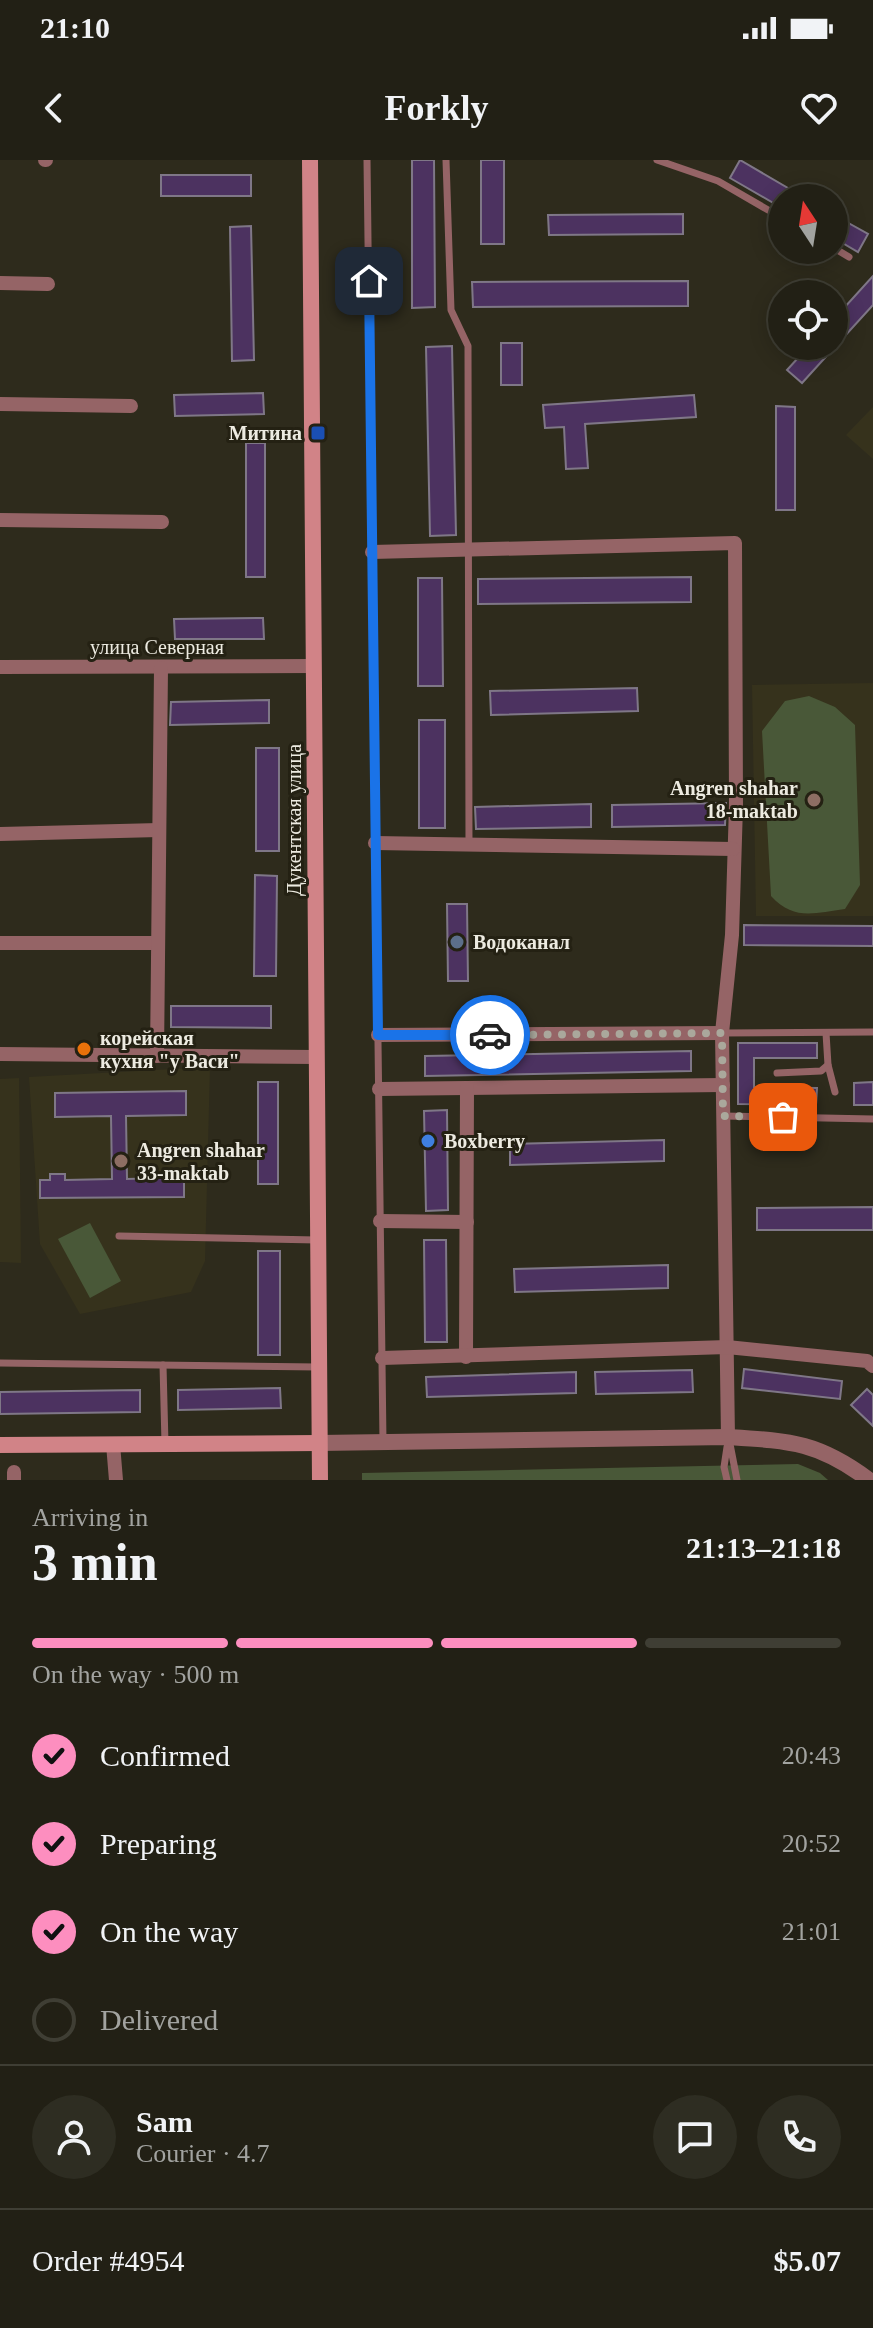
<!DOCTYPE html>
<meta charset="utf-8">
<style>
body{margin:0;font-family:"Times New Roman",serif;background:#2e2d22;color:#f1f3f6;height:100vh;display:flex;flex-direction:column;font-size:30px;white-space:nowrap}
*{box-sizing:border-box;margin:0}
p{font-size:26px;color:#a2a3a0}
.icon{flex:none;width:44px;height:44px;fill:none;stroke:currentColor;stroke-width:2;stroke-linecap:round;stroke-linejoin:round}
.map{position:relative;height:1320px;overflow:hidden}
.details{display:flex;flex-direction:column;background:#222015;flex:1}
.details>*{flex:none}
.needle{width:52px;rotate:348deg}
.controls{position:absolute;left:768px;top:24px;display:grid;gap:16px}
.controls a{display:grid;place-items:center;width:80px;height:80px;border-radius:50%;background:#222015;box-shadow:0 4px 20px #0003,0 0 0 2px #3f3e34;font-size:40px}
.pin{position:absolute;display:grid;place-items:center;width:68px;height:68px;color:#fff;margin:-34px;border-radius:16px;box-shadow:0 4px 12px #0006}
.courier{position:absolute;display:grid;place-items:center;width:80px;height:80px;margin:-40px;border:6px solid #1a73e8;border-radius:50%;background:#fff;color:#222;box-shadow:0 2px 10px #0007}
.summary em{font-style:normal;font-weight:600}
.summary div{display:flex;flex-direction:column-reverse}
.summary{display:flex;align-items:center;justify-content:space-between;height:136px;padding:0 32px}
h1{font-size:52px;font-weight:600;line-height:60px}
.bar{display:grid;grid-template-columns:repeat(4,1fr);gap:12px 8px;align-content:center;height:96px;padding:0 32px}
.bar i{height:10px;border-radius:6px;background:#3f3e34}
.bar .selected{background:#fd8ebf}
.bar p{grid-column:span 4}
.line{display:flex;align-items:center;gap:20px;padding:0 32px;border-top:2px solid #3f3e34}
.line div{flex:1}
.round{display:grid;place-items:center;flex:none;width:84px;height:84px;border-radius:42px;background:#2e2d22}
ol{padding:0 32px;list-style:none}
li{display:flex;align-items:center;gap:24px;height:88px}
li p{margin-inline-start:auto}
li .icon{padding:8px;border-radius:50%;background:#fd8ebf;color:#111;stroke-width:4}
li:last-child{color:#a2a3a0}
li i{width:44px;height:44px;border:4px solid #3f3e34;border-radius:50%}
.status{display:flex;justify-content:space-between;align-items:center;height:56px;padding:0 40px;background:#222015;direction:ltr}
.status svg{height:22px;fill:currentColor}
header{display:flex;justify-content:space-between;align-items:center;height:104px;padding:0 32px;background:#222015;font-size:36px;font-weight:600}
.map>svg:first-child{display:block}
</style>
<div class="status"><b>21:10</b><svg viewBox="0 0 49 12"><path d="M0 12V9h3v3zM5 12V6h3v6zM10 12V3h3v9zM15 12V0h3v12zM26 1h20v11H26zM47 4h2v5h-2z"/></svg></div>
<header><svg class="icon" aria-label="back" viewBox="0 0 24 24"><path d="M15 5l-7 7 7 7"/></svg>Forkly<svg class="icon" aria-label="heart" viewBox="0 0 24 24"><path d="M12 20l-8-8c-3-5 5-10 8-4 3-6 11-1 8 4z"/></svg></header>
<div class="map">
<svg width="873" height="1320" viewBox="0 0 873 1320">
<rect width="100%" height="100%" fill="#2e2b1c"/>
<g fill="#36321c">
<polygon points="873,247 873,299 846,275"/>
<polygon points="873,523 873,756 756,756 752,525"/>
<polygon points="210,907 205,1101 191,1132 80,1154 40,1084 29,917"/>
<polygon points="19,918 21,1103 0,1102 0,919"/>
</g>
<g fill="#495838">
<path d="M809,536L835,547L855,565L860,725L845,749C814,753 794,761 771,736L762,571L785,541Z"/>
<polygon points="90,1063 121,1121 90,1138 58,1079"/>
<polygon points="798,1304 820,1313 828,1320 362,1320 362,1313"/>
</g>
<g fill="#4c3260" stroke="#7f7787" stroke-width="2">
<polygon points="412,0 434,0 435,147 412,148"/>
<rect x="481" y="0" width="23" height="84"/>
<polygon points="740,0 805,38 782,38 782,48 730,18"/>
<rect x="161" y="15" width="90" height="21"/>
<polygon points="683,54 683,74 549,75 548,55"/>
<polygon points="834,55 868,74 858,92 834,78"/>
<polygon points="251,66 254,200 232,201 230,67"/>
<polygon points="873,116 873,145 802,223 787,210 809,186 834,186 834,159"/>
<polygon points="688,121 688,146 473,147 472,122"/>
<rect x="501" y="183" width="21" height="42"/>
<polygon points="452,186 456,375 430,376 426,187"/>
<polygon points="263,233 264,254 175,256 174,235"/>
<polygon points="694,235 696,257 585,264 588,308 566,309 564,267 545,268 543,245"/>
<polygon points="776,246 795,247 795,350 776,350"/>
<rect x="246" y="283" width="19" height="134"/>
<polygon points="691,417 691,442 478,444 478,419"/>
<polygon points="418,418 442,418 443,526 418,526"/>
<polygon points="263,458 264,479 175,479 174,459"/>
<polygon points="637,528 638,551 491,555 490,531"/>
<polygon points="269,540 269,563 170,565 171,542"/>
<rect x="419" y="560" width="26" height="108"/>
<rect x="256" y="588" width="23" height="103"/>
<polygon points="726,643 725,665 612,667 612,645"/>
<polygon points="591,644 591,667 476,669 475,647"/>
<polygon points="255,715 277,716 276,816 254,816"/>
<polygon points="447,744 467,744 468,821 448,821"/>
<polygon points="744,765 873,766 873,786 744,785"/>
<polygon points="171,846 271,846 271,868 171,867"/>
<polygon points="738,883 817,883 817,898 754,898 754,927 817,928 816,945 738,944"/>
<polygon points="691,891 691,911 425,916 425,896"/>
<rect x="258" y="922" width="20" height="102"/>
<polygon points="873,922 873,945 854,945 854,923"/>
<polygon points="186,931 186,955 126,956 127,1019 161,1018 160,1013 175,1013 175,1018 184,1018 184,1037 40,1038 40,1020 50,1020 50,1014 65,1014 65,1020 112,1019 111,956 55,957 55,933"/>
<polygon points="447,950 448,1050 426,1051 424,951"/>
<polygon points="664,980 664,1001 510,1005 510,984"/>
<polygon points="873,1047 873,1070 757,1070 757,1048"/>
<polygon points="424,1080 446,1080 447,1182 425,1182"/>
<rect x="258" y="1091" width="22" height="104"/>
<polygon points="668,1105 668,1128 515,1132 514,1109"/>
<polygon points="744,1209 842,1221 840,1239 742,1228"/>
<polygon points="692,1210 693,1232 596,1234 595,1212"/>
<polygon points="576,1212 576,1233 427,1237 426,1217"/>
<polygon points="280,1228 281,1248 178,1250 178,1230"/>
<polygon points="867,1229 873,1235 873,1266 851,1245"/>
<polygon points="140,1230 140,1252 0,1254 0,1232"/>
</g>
<g fill="none" stroke-linecap="round" stroke-linejoin="round">
<g stroke="#956466" stroke-width="7">
<polyline points="367,0 383,1282"/>
<polyline points="446,0 451,150 468,186 469,685"/>
<polyline points="657,0 718,21 782,58"/>
<polyline points="834,88 849,97"/>
<polyline points="723,873 873,872"/>
<polyline points="828,905 835,932"/>
<polyline points="777,913 821,911 828,905 826,873"/>
<polyline points="723,956 873,959"/>
<polyline points="119,1076 317,1080"/>
<polyline points="0,1203 318,1207"/>
<polyline points="163,1205 165,1284"/>
<polyline points="729,1279 737,1320"/>
<polyline points="727,1287 724,1307 727,1320"/>
</g>
<g stroke="#956466" stroke-width="14">
<polyline points="45,0 46,0"/>
<polyline points="0,123 48,124"/>
<polyline points="0,244 131,246"/>
<polyline points="0,360 162,362"/>
<polyline points="372,392 735,383 736,646 732,775 722,873 728,1277"/>
<polyline points="0,507 314,506"/>
<polyline points="0,674 159,670"/>
<polyline points="375,683 733,689"/>
<polyline points="0,783 158,783"/>
<polyline points="378,875 722,873"/>
<polyline points="0,894 315,897"/>
<polyline points="157,896 161,508"/>
<polyline points="379,929 723,925"/>
<polyline points="380,1061 467,1062"/>
<polyline points="466,1197 467,928"/>
<polyline points="382,1198 727,1187 867,1201 873,1206"/>
<polyline points="113,1284 116,1320"/>
<polyline points="14,1312 14,1320"/>
</g>
<path stroke="#956466" stroke-width="16" d="M319,1283L728,1277C791,1281 818,1282 869,1320"/>
<g stroke="#d18387" stroke-width="16">
<polyline points="310,0 320,1320"/>
<polyline points="0,1285 319,1283"/>
</g>
</g>
<g fill="none" stroke-linecap="round" stroke-linejoin="round">
<polyline stroke="#aaa89c" stroke-width="8" stroke-dasharray="0 14.4" points="490,875 722,873 723,956 783,957"/>
<polyline stroke="#1a73e8" stroke-width="10" points="369,121 378,875 490,875"/>
</g>
<rect fill="#1a4fb4" stroke="#242113" stroke-width="3" x="310" y="265" width="16" height="16" rx="4"/>
<g fill="#8d6e63" stroke="#242113" stroke-width="3">
<circle cx="814" cy="640" r="8"/>
<circle cx="121" cy="1001" r="8"/>
</g>
<circle fill="#5c6f8a" stroke="#242113" stroke-width="3" cx="457" cy="782" r="8"/>
<circle fill="#e8710a" stroke="#242113" stroke-width="3" cx="84" cy="889" r="8"/>
<circle fill="#3f7fe0" stroke="#242113" stroke-width="3" cx="428" cy="981" r="8"/>
<g text-anchor="middle" stroke-width="6" stroke-linejoin="round" paint-order="stroke">
<g font-size="20" font-weight="bold" fill="#edebe1" stroke="#242113" text-anchor="start">
<text x="302" y="280" text-anchor="end">Митина</text>
<text x="798" y="635" text-anchor="end">Angren shahar<tspan x="798" dy="23">18-maktab</tspan></text>
<text x="473" y="789">Водоканал</text>
<text x="100" y="885">корейская<tspan x="100" dy="23">кухня "у Васи"</tspan></text>
<text x="444" y="988">Boxberry</text>
<text x="137" y="997">Angren shahar<tspan x="137" dy="23">33-maktab</tspan></text>
</g>
<g font-size="20" fill="#edebe1" stroke="#242113">
<text x="157" y="494">улица Северная</text>
<text transform="translate(294 660) rotate(-90)" y="7">Дукентская улица</text>
</g>
</g>
</svg>
<div class="controls">
<a><svg class="needle" viewBox="-14 -14 28 28"><path d="M0-13l5 13h-10z" fill="#e53935"/><path d="M0 13l5-13h-10z" fill="#a2a3a0"/></svg></a>
<a><svg class="icon" aria-label="locate" viewBox="0 0 24 24"><circle cx="12" cy="12" r="6"/><path d="M12 2v4M12 18v4M2 12h4M18 12h4"/></svg></a>
</div>
<div class="pin" style="left:783px;top:957px;background:#ea580c"><svg class="icon" aria-label="bag" viewBox="0 0 24 24"><path d="M5 8h14l-1 12H6zM9 8a3 3 0 0 1 6 0"/></svg></div>
<div class="pin" style="left:369px;top:121px;background:#1f2937"><svg class="icon" aria-label="home" viewBox="0 0 24 24"><path d="M3 11l9-7 9 7M6 9v11h12V9"/></svg></div>
<div class="courier" style="left:490px;top:875px"><svg class="icon" aria-label="car" viewBox="0 0 24 24"><path d="M5 17H2v-5l4-1 3-4h7l3 4 3 1v5h-3M9 17h6M6 11h13"/><circle cx="7" cy="17" r="2"/><circle cx="17" cy="17" r="2"/></svg></div>
</div>
<section class="details">
<div class="summary"><div><h1>3 min</h1><p>Arriving in</p></div><em>21:13–21:18</em></div>
<div class="bar"><i class="selected"></i><i class="selected"></i><i class="selected"></i><i></i><p>On the way · 500 m</p></div>
<ol>
<li><svg class="icon" aria-label="check" viewBox="0 0 24 24"><path d="M5 12l5 5 9-10"/></svg>Confirmed<p>20:43</p></li>
<li><svg class="icon" aria-label="check" viewBox="0 0 24 24"><path d="M5 12l5 5 9-10"/></svg>Preparing<p>20:52</p></li>
<li><svg class="icon" aria-label="check" viewBox="0 0 24 24"><path d="M5 12l5 5 9-10"/></svg>On the way<p>21:01</p></li>
<li><i></i>Delivered</li>
</ol>
<div class="line" style="height:144px"><a class="round"><svg class="icon" aria-label="person" viewBox="0 0 24 24"><circle cx="12" cy="8" r="4"/><path d="M4 21q1-7 8-7t8 7"/></svg></a><div><b>Sam</b><p>Courier · 4.7</p></div><a class="round"><svg class="icon" aria-label="chat" viewBox="0 0 24 24"><path d="M4 5h16v11H9l-5 4z"/></svg></a><a class="round"><svg class="icon" aria-label="phone" viewBox="0 0 24 24"><path d="M5 4h4l2 5-3 2q2 4 5 5l2-3 5 2v4C11 20 4 13 5 4z"/></svg></a></div>
<div class="line" style="height:104px"><div>Order #4954</div><b>$5.07</b></div>
</section>
